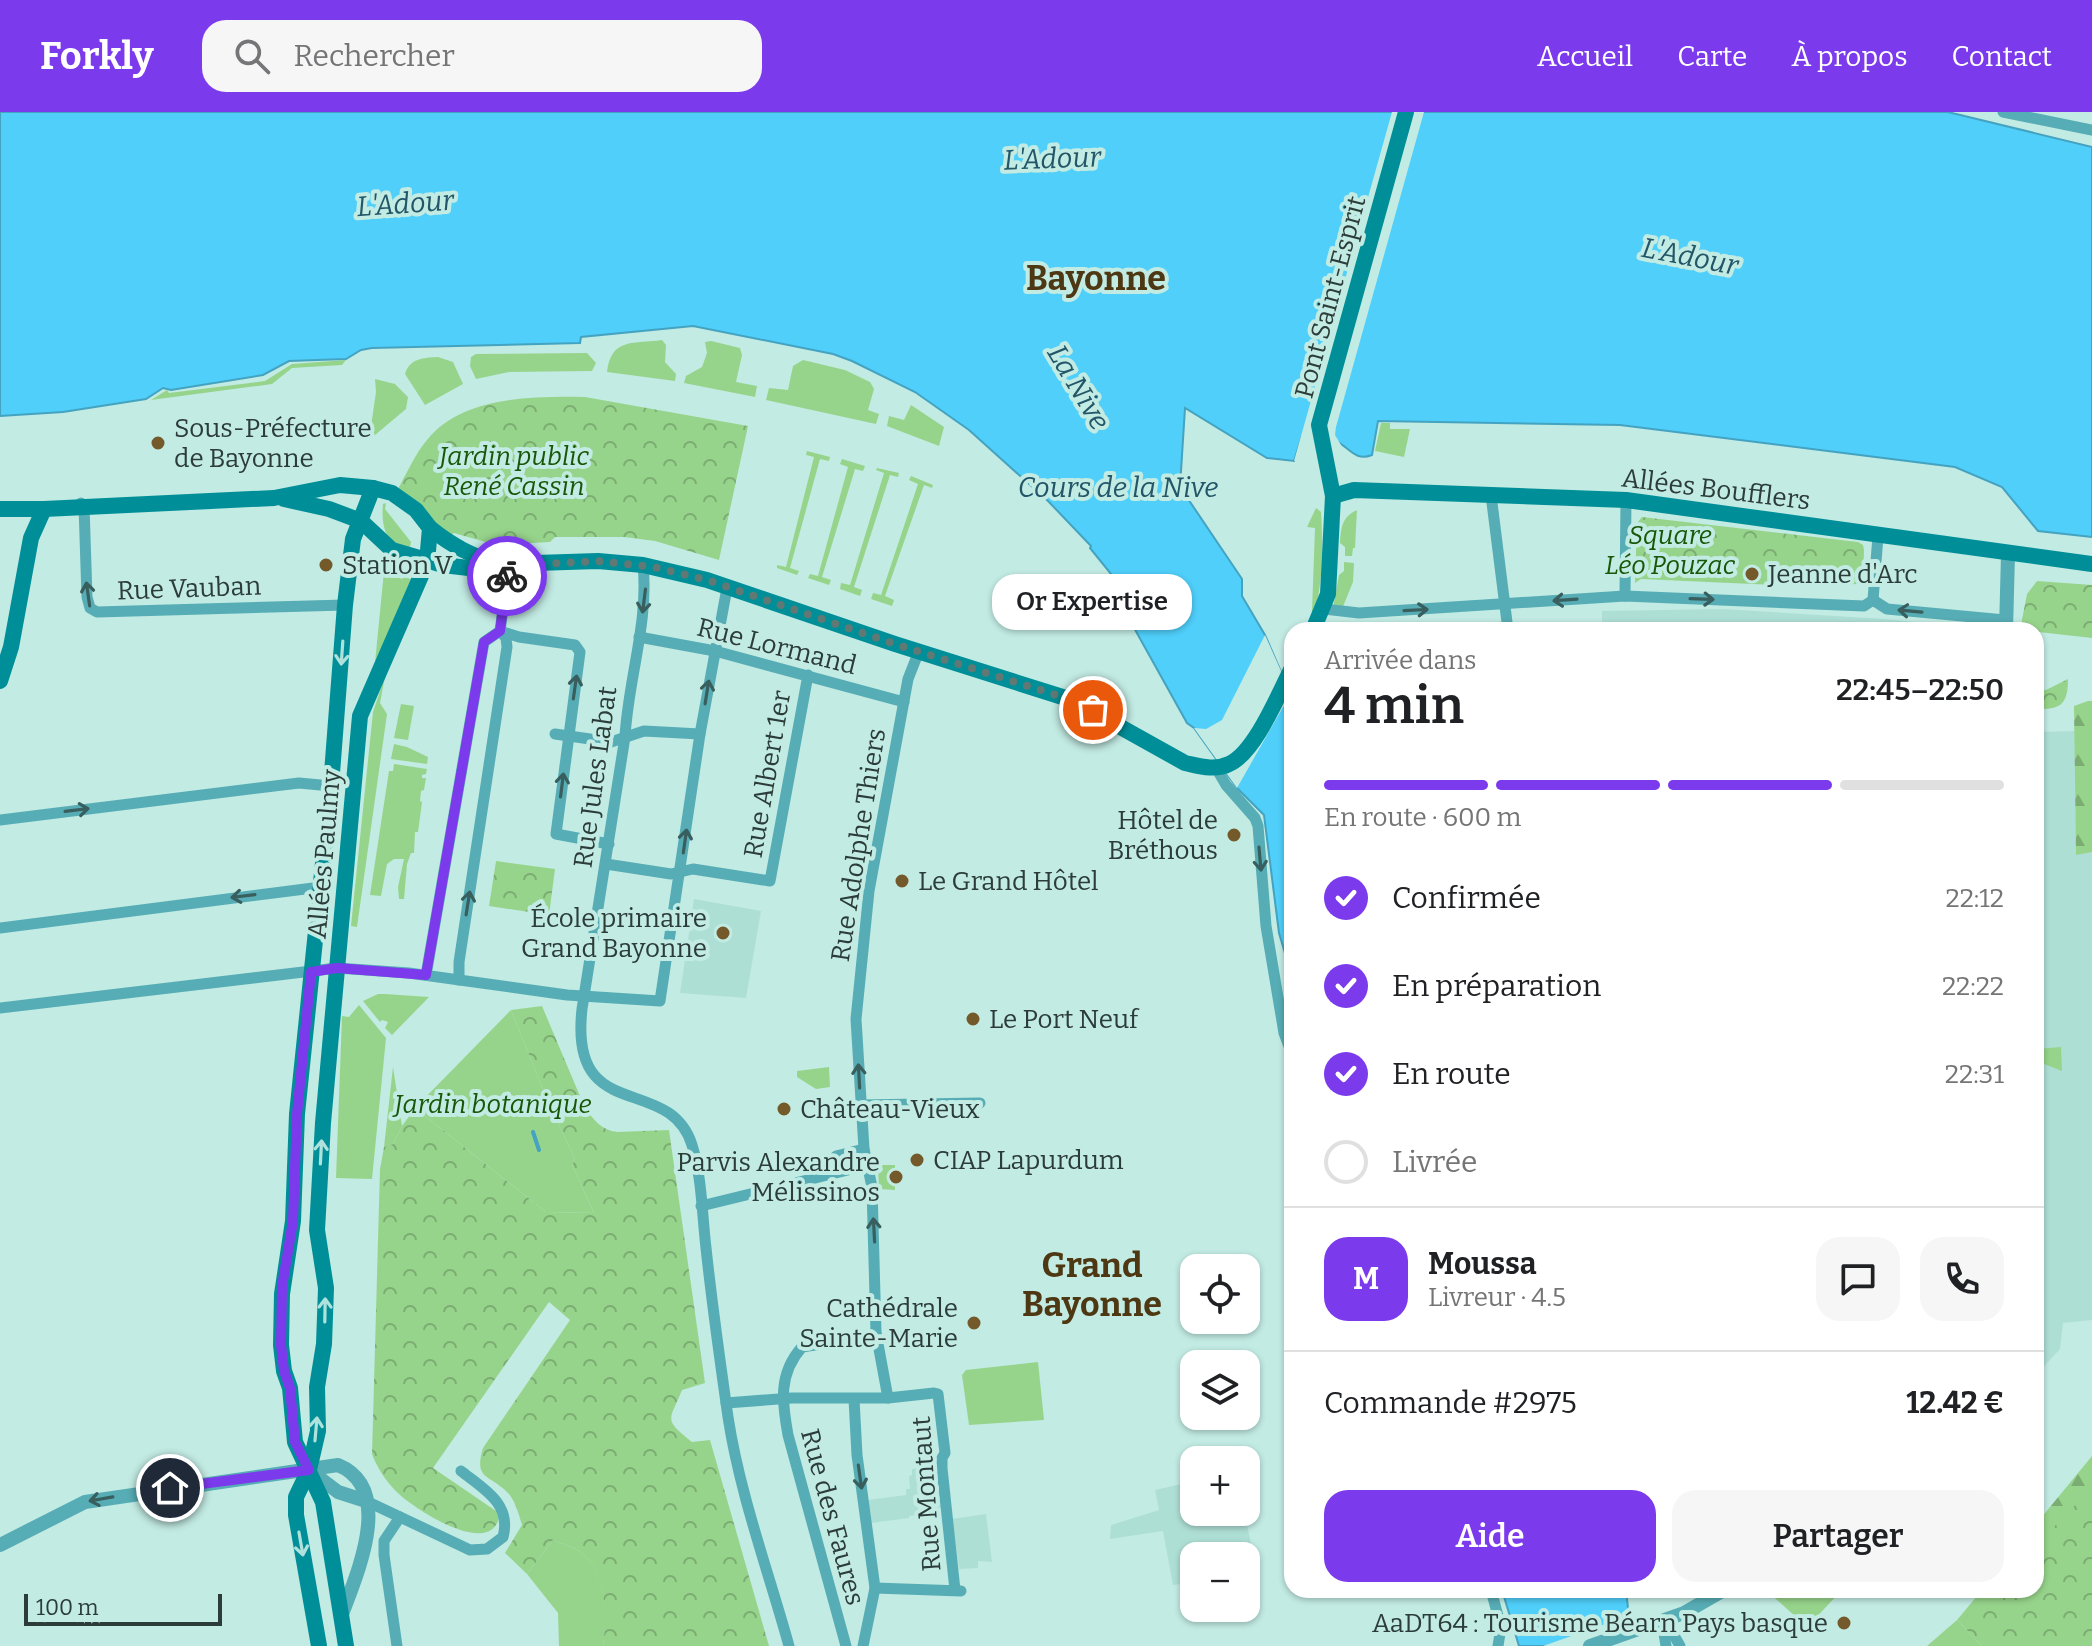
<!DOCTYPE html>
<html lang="fr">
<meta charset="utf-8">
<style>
body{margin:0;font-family:Bitter,serif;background:#f6f6f6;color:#202124;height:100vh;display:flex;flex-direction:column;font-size:30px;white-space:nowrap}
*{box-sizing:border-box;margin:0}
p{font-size:26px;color:#757577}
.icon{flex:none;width:44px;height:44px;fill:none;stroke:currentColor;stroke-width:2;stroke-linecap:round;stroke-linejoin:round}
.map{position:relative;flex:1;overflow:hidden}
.panel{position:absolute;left:1284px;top:510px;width:760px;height:976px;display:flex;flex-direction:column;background:#fff;border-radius:24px;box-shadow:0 2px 6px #0004}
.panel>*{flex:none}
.controls{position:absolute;left:1180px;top:1142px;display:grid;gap:16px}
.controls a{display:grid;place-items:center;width:80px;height:80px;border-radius:16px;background:#fff;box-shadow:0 2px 6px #0004;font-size:40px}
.scale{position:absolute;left:24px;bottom:20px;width:198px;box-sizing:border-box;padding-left:8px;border:4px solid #2b3c39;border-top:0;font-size:22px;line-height:28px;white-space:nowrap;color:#2b3c39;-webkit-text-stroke:6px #c2ebe3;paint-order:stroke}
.pin{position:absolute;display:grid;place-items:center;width:68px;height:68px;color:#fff;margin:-34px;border:4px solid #fff;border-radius:50%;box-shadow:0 2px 8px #0007}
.courier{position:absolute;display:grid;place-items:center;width:80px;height:80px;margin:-40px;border:6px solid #7c3aed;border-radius:50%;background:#fff;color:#222;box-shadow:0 2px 10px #0007}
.bubble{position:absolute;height:56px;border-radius:24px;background:#fff;box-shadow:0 2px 6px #0004;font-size:26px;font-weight:600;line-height:56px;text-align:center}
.overview em{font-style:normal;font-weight:600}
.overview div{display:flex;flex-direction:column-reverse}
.overview{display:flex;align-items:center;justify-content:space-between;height:136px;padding:0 40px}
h1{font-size:52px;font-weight:600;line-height:60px}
.bar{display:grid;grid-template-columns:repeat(4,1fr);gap:12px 8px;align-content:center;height:96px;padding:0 40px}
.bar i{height:10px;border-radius:6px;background:#e0e0e0}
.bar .current{background:#7c3aed}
.bar p{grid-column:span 4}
.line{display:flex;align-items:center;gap:20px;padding:0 40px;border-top:2px solid #e0e0e0}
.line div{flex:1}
.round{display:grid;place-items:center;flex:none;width:84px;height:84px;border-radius:24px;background:#f6f6f6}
ol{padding:0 40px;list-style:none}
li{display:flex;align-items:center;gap:24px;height:88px}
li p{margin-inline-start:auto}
li .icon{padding:8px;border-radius:50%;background:#7c3aed;color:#fff;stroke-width:4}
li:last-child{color:#757577}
li i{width:44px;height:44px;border:4px solid #e0e0e0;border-radius:50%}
.cta{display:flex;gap:16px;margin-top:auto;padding:16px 40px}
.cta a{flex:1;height:92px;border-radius:24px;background:#7c3aed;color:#fff;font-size:32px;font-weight:600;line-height:92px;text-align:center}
.cta a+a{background:#f6f6f6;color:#202124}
header{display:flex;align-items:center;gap:48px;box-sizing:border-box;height:112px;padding:0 40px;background:#7c3aed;color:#fff}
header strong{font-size:38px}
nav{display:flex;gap:44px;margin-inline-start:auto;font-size:28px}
.search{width:560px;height:72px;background:#f6f6f6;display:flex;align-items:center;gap:20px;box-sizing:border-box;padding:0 28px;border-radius:24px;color:#757577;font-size:30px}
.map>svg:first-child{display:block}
</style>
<header>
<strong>Forkly</strong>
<div class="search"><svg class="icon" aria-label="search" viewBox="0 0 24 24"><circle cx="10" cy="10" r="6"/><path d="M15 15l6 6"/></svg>Rechercher</div>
<nav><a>Accueil</a><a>Carte</a><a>À propos</a><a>Contact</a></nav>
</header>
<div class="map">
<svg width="2092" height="1534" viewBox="0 0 2092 1534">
<defs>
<pattern id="forest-firs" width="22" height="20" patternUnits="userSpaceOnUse" patternTransform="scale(2)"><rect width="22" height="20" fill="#97d48b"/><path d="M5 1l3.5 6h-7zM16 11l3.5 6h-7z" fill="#7bad73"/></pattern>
<pattern id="park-crowns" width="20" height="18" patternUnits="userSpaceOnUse" patternTransform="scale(2)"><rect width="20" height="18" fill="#97d48b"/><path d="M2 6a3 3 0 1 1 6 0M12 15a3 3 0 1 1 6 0" fill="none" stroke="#7bad73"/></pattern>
</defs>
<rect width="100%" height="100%" fill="#c2ebe3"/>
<g fill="#aedfd5">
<polygon points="1723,497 1884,507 1997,518 1596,518 1602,517 1602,499"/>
<polygon points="2075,619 2076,742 2092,740 2092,1208 2063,1211 2060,1237 2036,1263 2036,620"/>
<polygon points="694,787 761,799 746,886 680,881"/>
<polygon points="934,1340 941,1396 918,1395 918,1403 909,1404 909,1406 871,1411 868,1388 906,1383 906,1377 910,1377 909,1364 912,1363 912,1357 921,1356 920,1341"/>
<polygon points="1194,1360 1194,1400 1244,1400 1257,1458 1246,1460 1246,1444 1194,1444 1194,1470 1173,1473 1163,1419 1110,1427 1111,1413 1159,1398 1155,1378 1186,1371 1184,1362"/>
<polygon points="986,1402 992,1450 978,1449 978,1456 959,1457 952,1407"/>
</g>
<g fill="#97d48b">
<path d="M662,228L666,233L665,250L676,262L675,269L607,260C611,225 635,232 662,228Z"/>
<polygon points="711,229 740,236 742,243 736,270 757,274 755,285 684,271 686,264 702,255 707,241 705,230"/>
<polygon points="587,241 596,251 592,259 509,260 476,267 470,254 471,245 476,242"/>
<path d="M438,245L453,250L463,272L425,293L405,262C410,246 423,246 438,245Z"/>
<polygon points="346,248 342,253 292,256 272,272 151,288 167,278 169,281 265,269 292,252"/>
<polygon points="803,248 845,258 870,270 874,277 868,298 879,302 876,312 766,288 769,276 788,278 793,254"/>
<polygon points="375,267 395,272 408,285 406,297 369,328 376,280"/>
<polygon points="911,293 944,315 939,334 887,314 889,304 904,308"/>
<polygon points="1381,311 1390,311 1390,317 1410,317 1404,345 1375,339"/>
<polygon points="807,339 830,345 829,349 820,347 790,456 799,459 797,463 777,456 777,453 786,455 814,345 806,343"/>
<polygon points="842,347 865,354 863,359 855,357 822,465 831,468 829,473 808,466 810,462 818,464 848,355 840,352"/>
<polygon points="877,356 899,361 898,365 890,363 854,475 862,478 860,484 840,477 841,471 850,473 884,361 876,358"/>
<polygon points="911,364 933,373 932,376 924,373 885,484 894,488 892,494 871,487 873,481 881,483 918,372 909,368"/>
<path d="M386,391L385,397L411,430L409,439C385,433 381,413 383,392Z"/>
<path d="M1316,396L1321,400C1323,433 1323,468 1315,500L1312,499L1315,416L1307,415Z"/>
<path d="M1357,398L1355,436H1353L1352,444H1345V435L1340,431C1341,415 1342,405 1357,398Z"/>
<polygon points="1344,450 1354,451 1353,470 1342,497 1333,496 1339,463 1344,459"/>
<polygon points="384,459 402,467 404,465 411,467 375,551"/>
<polygon points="385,564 380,591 387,602 357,815 351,814 373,600"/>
<polygon points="401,592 414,594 408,628 394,626"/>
<polygon points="394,632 407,635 428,645 427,652 391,647"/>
<polygon points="394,652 427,657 426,662 422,663 422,666 426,666 424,678 421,679 420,689 422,690 418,720 415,720 414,741 411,741 407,752 404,787 399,787 398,775 404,747 394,747 387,752 381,784 370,783 389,659 393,659"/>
<polygon points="378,882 385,882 429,885 392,923 385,916 388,910 382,908 380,910 363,889"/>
<polygon points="359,893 386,926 372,1067 336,1066 342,904 349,905"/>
<polygon points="511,898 548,990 575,1047 572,1053 594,1101 546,1100 415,996"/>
<polygon points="2061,935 2062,959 2039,950 2037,937"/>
<polygon points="393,955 402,1014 393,1032 384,1035"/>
<polygon points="829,955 830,975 816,977 797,965 797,959"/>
<polygon points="878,1053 895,1053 895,1078 879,1077"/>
<polygon points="1038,1250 1044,1308 969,1313 962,1263 966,1258"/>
<path d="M553,1428C562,1432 575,1435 583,1442C607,1461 608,1506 603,1534H559L558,1501L527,1462Z"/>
<polygon points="1766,1478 1842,1478 1807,1515"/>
<polygon points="1957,1508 1982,1534 1927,1534"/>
</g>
<g fill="url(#forest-firs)">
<polygon points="2088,589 2092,589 2092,740 2076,743 2074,594"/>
<polygon points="2092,1344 2092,1448 2075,1473 1960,1511 1957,1508 1982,1478 2036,1478 2036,1412"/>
</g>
<g fill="url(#park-crowns)">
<path d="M585,285L748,314L719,448L655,429L624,425H555L550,430L496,433L454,421L449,424L398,377C407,361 415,342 427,328C462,284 533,284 585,285Z"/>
<polygon points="1642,405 1858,430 1863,433 1864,438 1863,472 1775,473 1641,467 1635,471 1637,411"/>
<polygon points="2037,469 2092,473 2092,526 2020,518 2027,482"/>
<path d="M2068,567C2068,592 2061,598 2036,597V578H2046Z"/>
<polygon points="496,749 555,757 549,803 489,794"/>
<path d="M542,894L585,996C594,1008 601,1018 617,1020L669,1018L705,1271L682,1278C670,1309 662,1306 692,1330L710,1328L769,1534H603C607,1506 607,1462 583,1442C575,1435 562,1432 553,1428L527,1462L505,1441L522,1413C519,1403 516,1391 509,1382C491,1362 473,1369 483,1336L570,1208L549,1190L433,1356L496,1399L499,1406C489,1445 418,1399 400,1383C388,1372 378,1358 372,1342L380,1057L384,1035L393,1032L402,1014L415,996L546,1100L594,1101L572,1053L575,1047L548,990L511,898Z"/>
<polygon points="2092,1376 2092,1534 1982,1534 1960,1511 1992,1478 2036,1478 2036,1433"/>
</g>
<g fill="#4fcffa" stroke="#44a3c0" stroke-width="2">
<path d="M0,0H1948L2092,35V425L2038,419L2002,375L1955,355L1620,313L1378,309L1372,343C1355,350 1349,335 1336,329C1327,325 1312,325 1302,324L1294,349L1267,346L1185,296L1180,375L1242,467V484L1265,523L1292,585V865L1279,821L1264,703L1237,676L1194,616L1187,611L1123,496L1130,491L1120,473L1090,436L1091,434L1048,389L969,318L915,280L852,249L833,242L693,214L581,225L580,231L372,236L361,238L346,247L289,249L263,263L171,278L163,276L146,287L63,300L0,304Z"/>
<polygon points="1502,1478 1626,1478 1629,1505 1640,1534 1519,1534"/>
</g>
<g fill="#c2ebe3">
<polygon points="1392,0 1424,0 1336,315 1335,323 1344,338 1341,339 1336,333 1305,328 1298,348 1294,349"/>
<polygon points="1265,523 1291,581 1237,676 1194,616 1206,617 1222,608"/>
<polygon points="1631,1503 1644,1534 1543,1534"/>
</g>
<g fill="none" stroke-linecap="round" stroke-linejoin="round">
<polyline stroke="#44a3c0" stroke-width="4" points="533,1020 539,1038"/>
<g stroke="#57adb5" stroke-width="11">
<polyline points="2003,0 2092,18"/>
<polyline points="1491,383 1508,518"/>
<polyline points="81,391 84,394 87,485 90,496 97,500 345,493"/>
<path d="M643,453C649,510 628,568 625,625L582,897C569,1015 669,960 692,1033C702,1066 702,1102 706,1136C712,1192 720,1249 728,1305C740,1383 768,1458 789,1534"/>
<polyline points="1625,484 1626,388"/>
<polyline points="1873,488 1887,497 2005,508"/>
<polyline points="1873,488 1878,424"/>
<polyline points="1324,497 1359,501 1625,484 1864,494 1873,488"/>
<polyline points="500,519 519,525 575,533 580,540 556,722 609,732"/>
<polyline points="639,525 715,539 904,590"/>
<polyline points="555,622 611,630 644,619 700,622"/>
<polyline points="1216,656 1226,673 1255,706 1258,714 1266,814 1284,921 1292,942"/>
<polyline points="0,708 299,671 331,674"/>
<polyline points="606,752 671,762 693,757 770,769 808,563"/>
<polyline points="0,816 321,775"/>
<polyline points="426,863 484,530 500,519"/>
<polyline points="459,868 459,850 507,535 506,526 500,519 509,454"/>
<polyline points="0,896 337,856 409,861 567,883 660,889 700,622 727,476"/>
<polyline points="861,993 980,991"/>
<polyline points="836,1044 864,1037"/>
<polyline points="701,1094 856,1056 865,1050"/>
<polyline points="888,1286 876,1221 872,1075 864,1037 856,907 869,779 908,567 919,539"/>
<polyline points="854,1287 857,1343 875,1476 863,1534"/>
<polyline points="726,1291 792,1286 888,1286 934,1281 938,1282 945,1341 942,1346 942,1356 955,1478"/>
<path d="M366,1389L470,1438L487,1437L503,1425C512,1392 484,1377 461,1359"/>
<polyline points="875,1476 961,1479"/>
<polyline points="1491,1478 1501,1515 1498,1534"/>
<polyline points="1662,1509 1671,1518 1680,1534"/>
<polyline points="1662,1509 1666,1534"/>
<polyline points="397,1534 384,1443 384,1429 400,1405"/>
<path d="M846,1534L788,1323C782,1290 778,1262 802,1235L873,1224L876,1221"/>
</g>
<g stroke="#57adb5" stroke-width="14">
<polyline points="2006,518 2008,442"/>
<polyline points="309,1358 338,1380 366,1389"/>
<path d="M0,1433L85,1390L338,1353C396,1377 356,1464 341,1505"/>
<polyline points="1590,1534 1684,1501 1724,1478"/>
</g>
<g stroke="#008f98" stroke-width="16">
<polyline points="1333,384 1354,378 1626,388 2092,452"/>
<path d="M284,387L329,397L361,409L392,438L443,453L477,457L536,451L598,449L643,453L707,468L895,532L1072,588L1185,651C1199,654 1215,659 1229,652C1255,641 1279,581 1292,556"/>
<polyline points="0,397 44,397 274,386 340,373 373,376 392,381 416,398 430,416 427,450 360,604 323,1011 317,1118 326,1176 324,1232 317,1275 318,1319 309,1358 296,1385 296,1403 319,1534"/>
<path d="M430,416C452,434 472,444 499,452"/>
<polyline points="1313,518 1328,482 1333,384 1319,313 1406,0"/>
<polyline points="0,569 11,535 31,426 44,397"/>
<polyline points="346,1534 323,1390 295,1330 290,1276 284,1259 281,1233 282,1182 293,1109 297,1002 331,674 345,493 353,427 373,376"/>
</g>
</g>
<defs><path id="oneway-shaft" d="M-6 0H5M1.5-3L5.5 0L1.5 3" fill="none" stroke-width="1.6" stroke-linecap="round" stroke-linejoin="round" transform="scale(2)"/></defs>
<g stroke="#385e5e">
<use href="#oneway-shaft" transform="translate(88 482) rotate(-98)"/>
<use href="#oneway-shaft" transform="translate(1702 487) rotate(2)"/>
<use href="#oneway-shaft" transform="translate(1565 488) rotate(176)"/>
<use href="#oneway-shaft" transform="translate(644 489) rotate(97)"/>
<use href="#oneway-shaft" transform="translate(1416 498) rotate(-3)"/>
<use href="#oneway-shaft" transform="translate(1910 499) rotate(-175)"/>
<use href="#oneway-shaft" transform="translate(575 575) rotate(-82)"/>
<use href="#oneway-shaft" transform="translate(707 580) rotate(-81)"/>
<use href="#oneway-shaft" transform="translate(562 673) rotate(-83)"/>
<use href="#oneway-shaft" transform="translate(77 698) rotate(-7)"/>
<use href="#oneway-shaft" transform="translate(685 729) rotate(-82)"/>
<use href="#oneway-shaft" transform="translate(1260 747) rotate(85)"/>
<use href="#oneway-shaft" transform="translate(243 784) rotate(173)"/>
<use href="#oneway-shaft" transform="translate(468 791) rotate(-81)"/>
<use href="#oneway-shaft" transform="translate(859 964) rotate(-93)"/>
<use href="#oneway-shaft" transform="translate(874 1118) rotate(-93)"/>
<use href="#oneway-shaft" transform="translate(860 1365) rotate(82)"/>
<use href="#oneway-shaft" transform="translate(101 1387) rotate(170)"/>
</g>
<g stroke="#afe2dc">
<use href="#oneway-shaft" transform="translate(342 541) rotate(94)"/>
<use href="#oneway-shaft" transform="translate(321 1040) rotate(-87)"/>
<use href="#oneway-shaft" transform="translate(325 1198) rotate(-89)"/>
<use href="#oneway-shaft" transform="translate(316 1317) rotate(-85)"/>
<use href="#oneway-shaft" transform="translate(301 1432) rotate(80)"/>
</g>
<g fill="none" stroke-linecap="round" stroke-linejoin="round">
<polyline stroke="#607974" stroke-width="8" stroke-dasharray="0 14.4" points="507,464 509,454 598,449 653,455 707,468 895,532 1072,588 1093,598"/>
<polyline stroke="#7c3aed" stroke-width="10" points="170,1376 309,1358 295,1330 290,1276 284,1259 281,1233 282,1175 293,1109 297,1002 311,860 337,856 426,863 484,530 500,519 507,464"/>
</g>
<g fill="#74592b" stroke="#c2ebe3" stroke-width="3">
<circle cx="158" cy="331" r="8"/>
<circle cx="326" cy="453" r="8"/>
<circle cx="1752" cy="462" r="8"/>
<circle cx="1234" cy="723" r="8"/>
<circle cx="902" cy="769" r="8"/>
<circle cx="723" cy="821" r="8"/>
<circle cx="973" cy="907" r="8"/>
<circle cx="784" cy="997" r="8"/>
<circle cx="917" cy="1048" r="8"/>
<circle cx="896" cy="1065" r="8"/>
<circle cx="974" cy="1211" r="8"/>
<circle cx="1844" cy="1511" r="8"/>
</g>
<g text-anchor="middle" stroke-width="8" stroke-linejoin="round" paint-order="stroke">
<g font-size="26" fill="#2b3c39" stroke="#c2ebe3">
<text transform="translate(1330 185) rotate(-75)" y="9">Pont Saint-Esprit</text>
<text transform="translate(1716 377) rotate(7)" y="9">Allées Boufflers</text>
<text transform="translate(189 476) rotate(-2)" y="9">Rue Vauban</text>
<text transform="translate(777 534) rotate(14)" y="9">Rue Lormand</text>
<text transform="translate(767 662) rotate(-80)" y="9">Rue Albert 1er</text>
<text transform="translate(595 665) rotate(-82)" y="9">Rue Jules Labat</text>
<text transform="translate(858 733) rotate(-81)" y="9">Rue Adolphe Thiers</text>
<text transform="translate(324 742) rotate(-85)" y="9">Allées Paulmy</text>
<text transform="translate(926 1382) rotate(-94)" y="9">Rue Montaut</text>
<text transform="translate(833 1405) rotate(75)" y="9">Rue des Faures</text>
</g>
<g font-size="26" fill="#2b3c39" stroke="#c2ebe3" text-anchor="start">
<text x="174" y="325">Sous-Préfecture<tspan x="174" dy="30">de Bayonne</tspan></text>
<text x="342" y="462">Station V</text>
<text x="1768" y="471">Jeanne d'Arc</text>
<text x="1218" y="717" text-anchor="end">Hôtel de<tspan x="1218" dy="30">Bréthous</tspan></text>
<text x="918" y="778">Le Grand Hôtel</text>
<text x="707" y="815" text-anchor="end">École primaire<tspan x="707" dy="30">Grand Bayonne</tspan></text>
<text x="989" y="916">Le Port Neuf</text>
<text x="800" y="1006">Château-Vieux</text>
<text x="933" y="1057">CIAP Lapurdum</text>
<text x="880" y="1059" text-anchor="end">Parvis Alexandre<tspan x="880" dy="30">Mélissinos</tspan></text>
<text x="958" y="1205" text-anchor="end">Cathédrale<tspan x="958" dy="30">Sainte-Marie</tspan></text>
<text x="1828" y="1520" text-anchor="end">AaDT64 : Tourisme Béarn Pays basque</text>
</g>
<g font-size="26" font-style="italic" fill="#175707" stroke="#c2ebe3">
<text x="514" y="353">Jardin public<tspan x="514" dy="30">René Cassin</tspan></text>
<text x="1670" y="432">Square<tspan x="1670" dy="30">Léo Pouzac</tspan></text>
<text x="493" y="1001">Jardin botanique</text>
</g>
<g font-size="28" font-style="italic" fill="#225668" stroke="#c2ebe3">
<text transform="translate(1052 46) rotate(-2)" y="10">L'Adour</text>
<text transform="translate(405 91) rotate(-4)" y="10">L'Adour</text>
<text transform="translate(1690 144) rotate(11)" y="10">L'Adour</text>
<text transform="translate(1079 275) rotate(59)" y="10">La Nive</text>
<text x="1118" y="385">Cours de la Nive</text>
</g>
<g font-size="34" font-weight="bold" fill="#4d3813" stroke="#c2ebe3">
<text x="1096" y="178">Bayonne</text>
<text x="1092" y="1165">Grand<tspan x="1092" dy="39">Bayonne</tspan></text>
</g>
</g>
</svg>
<div class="controls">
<a><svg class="icon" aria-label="locate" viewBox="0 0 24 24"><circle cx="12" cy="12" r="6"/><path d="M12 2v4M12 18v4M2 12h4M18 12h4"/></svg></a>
<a><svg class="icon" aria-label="layers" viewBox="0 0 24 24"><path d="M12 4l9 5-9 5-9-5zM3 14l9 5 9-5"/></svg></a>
<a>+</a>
<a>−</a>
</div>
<div class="scale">100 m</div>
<div class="pin" style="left:1093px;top:598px;background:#ea580c"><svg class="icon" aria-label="bag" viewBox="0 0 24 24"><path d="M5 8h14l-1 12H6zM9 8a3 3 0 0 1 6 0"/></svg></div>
<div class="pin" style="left:170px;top:1376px;background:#1f2937"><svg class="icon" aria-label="home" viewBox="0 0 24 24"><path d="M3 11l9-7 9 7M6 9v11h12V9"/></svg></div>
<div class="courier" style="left:507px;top:464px"><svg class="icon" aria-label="bike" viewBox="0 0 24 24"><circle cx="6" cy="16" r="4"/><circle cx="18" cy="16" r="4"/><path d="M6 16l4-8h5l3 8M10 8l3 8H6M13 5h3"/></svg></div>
<div class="bubble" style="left:992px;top:462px;width:200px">Or Expertise</div>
<section class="panel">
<div class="overview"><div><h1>4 min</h1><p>Arrivée dans</p></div><em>22:45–22:50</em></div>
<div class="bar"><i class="current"></i><i class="current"></i><i class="current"></i><i></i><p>En route · 600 m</p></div>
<ol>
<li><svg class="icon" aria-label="check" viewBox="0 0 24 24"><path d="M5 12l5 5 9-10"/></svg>Confirmée<p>22:12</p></li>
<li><svg class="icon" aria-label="check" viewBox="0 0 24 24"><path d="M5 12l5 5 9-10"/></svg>En préparation<p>22:22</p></li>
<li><svg class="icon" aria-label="check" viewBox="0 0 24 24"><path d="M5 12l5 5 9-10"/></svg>En route<p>22:31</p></li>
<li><i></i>Livrée</li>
</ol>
<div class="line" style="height:144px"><b class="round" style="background:#7c3aed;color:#fff">M</b><div><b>Moussa</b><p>Livreur · 4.5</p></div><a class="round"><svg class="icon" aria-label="chat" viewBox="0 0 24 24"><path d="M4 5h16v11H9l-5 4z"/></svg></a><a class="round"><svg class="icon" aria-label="phone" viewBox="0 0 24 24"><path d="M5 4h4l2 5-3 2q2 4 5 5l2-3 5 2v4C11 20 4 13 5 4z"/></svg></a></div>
<div class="line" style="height:104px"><div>Commande #2975</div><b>12.42 €</b></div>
<div class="cta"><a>Aide</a><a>Partager</a></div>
</section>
</div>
